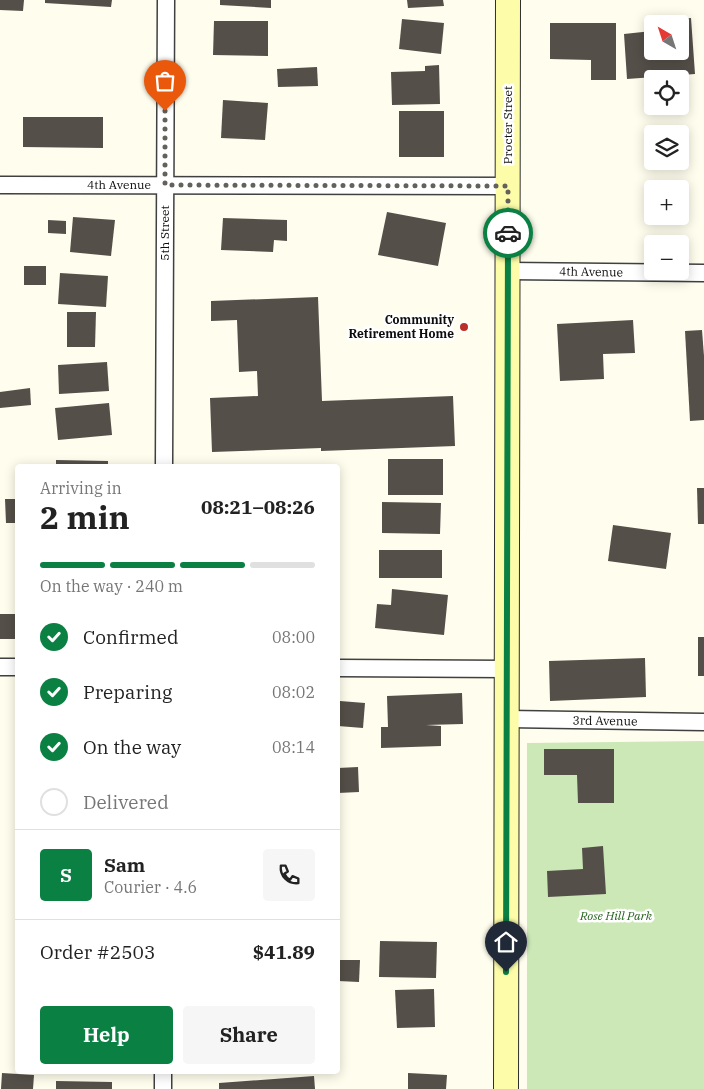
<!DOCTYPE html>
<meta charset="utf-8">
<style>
body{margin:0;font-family:"IBM Plex Serif",serif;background:#f6f6f6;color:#222;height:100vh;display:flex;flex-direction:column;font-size:19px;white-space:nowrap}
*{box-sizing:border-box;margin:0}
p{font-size:16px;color:#767676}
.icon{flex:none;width:28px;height:28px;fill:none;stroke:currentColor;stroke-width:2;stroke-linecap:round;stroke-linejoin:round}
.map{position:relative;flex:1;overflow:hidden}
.details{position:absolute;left:15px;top:464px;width:325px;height:610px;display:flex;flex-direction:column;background:#fff;border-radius:5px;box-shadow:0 2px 12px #0003}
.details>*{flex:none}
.needle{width:32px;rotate:321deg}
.controls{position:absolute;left:644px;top:15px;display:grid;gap:10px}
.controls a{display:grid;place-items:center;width:45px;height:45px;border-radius:5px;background:#fff;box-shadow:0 2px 12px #0003;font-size:25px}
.pin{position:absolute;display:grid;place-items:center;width:42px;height:42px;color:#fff;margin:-51px -21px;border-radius:50% 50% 50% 0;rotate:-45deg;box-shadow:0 0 5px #0007}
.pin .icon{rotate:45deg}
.courier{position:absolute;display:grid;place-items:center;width:50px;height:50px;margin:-25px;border:4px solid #0b8043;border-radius:50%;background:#fff;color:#222;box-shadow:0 1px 6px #0007}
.head em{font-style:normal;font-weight:800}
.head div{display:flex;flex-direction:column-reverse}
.head{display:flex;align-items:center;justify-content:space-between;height:85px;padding:0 25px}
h1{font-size:32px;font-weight:800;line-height:38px}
.bar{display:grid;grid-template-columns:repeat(4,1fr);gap:8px 5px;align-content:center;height:60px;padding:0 25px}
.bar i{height:6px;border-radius:4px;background:#e0e0e0}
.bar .on{background:#0b8043}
.bar p{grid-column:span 4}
.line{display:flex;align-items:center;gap:12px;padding:0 25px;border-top:1px solid #e0e0e0}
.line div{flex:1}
.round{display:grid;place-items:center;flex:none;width:52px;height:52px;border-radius:5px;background:#f6f6f6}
ol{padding:0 25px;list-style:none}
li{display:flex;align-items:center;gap:15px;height:55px}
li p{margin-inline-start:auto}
li .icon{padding:5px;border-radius:50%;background:#0b8043;color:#fff;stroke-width:4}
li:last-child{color:#767676}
li i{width:28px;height:28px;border:2px solid #e0e0e0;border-radius:50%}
.button{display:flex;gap:10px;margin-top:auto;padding:10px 25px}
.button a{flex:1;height:58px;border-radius:5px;background:#0b8043;color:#fff;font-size:20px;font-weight:800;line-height:58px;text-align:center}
.button a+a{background:#f6f6f6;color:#222}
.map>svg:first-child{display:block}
</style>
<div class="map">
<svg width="704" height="1089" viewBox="0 0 704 1089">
<rect width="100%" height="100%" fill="#fffded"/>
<polygon fill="#cce8b7" points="704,741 704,1089 527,1089 527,743"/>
<g fill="#554f49">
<polygon points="0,0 24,0 23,11 0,10"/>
<polygon points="45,0 112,0 111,7 45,3"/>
<polygon points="220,0 271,0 271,8 220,5"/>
<polygon points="407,0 443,0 444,6 408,8"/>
<polygon points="691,18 695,74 627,79 624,34 652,31 652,51 680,51 680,24 656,24 656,20"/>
<polygon points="402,19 444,23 441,54 399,49"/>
<polygon points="214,21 268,21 268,56 213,55"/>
<polygon points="550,23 616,23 616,80 591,80 591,60 550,59"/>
<polygon points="439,65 440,104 392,105 391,72 425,71 425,66"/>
<polygon points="317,67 318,86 278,87 277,69"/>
<polygon points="223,100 268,103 265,140 221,138"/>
<rect x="399" y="111" width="45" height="46"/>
<polygon points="23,117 103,117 103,148 23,147"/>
<polygon points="387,212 446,223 438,266 378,255"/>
<polygon points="73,217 115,220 111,256 70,252"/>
<polygon points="223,218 287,220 287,241 274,240 273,252 221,250"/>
<polygon points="48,220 66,221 66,234 48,233"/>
<rect x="24" y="266" width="22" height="19"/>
<polygon points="60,273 108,276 106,307 58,304"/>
<polygon points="318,297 322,401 453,396 455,446 321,451 321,448 212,452 210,398 258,396 257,371 239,372 237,320 211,321 211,301"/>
<polygon points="67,312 96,312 95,347 67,347"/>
<polygon points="633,320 635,353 603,354 604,379 560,381 557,324"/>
<polygon points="702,330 704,356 704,420 690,421 685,331"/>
<polygon points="107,362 109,391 59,394 58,365"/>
<polygon points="30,388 31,405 0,408 0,392"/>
<polygon points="109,403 112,435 58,440 55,408"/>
<rect x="388" y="459" width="55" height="36"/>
<polygon points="56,460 108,461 108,466 56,466"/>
<polygon points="697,488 704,488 704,524 698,524"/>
<polygon points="5,499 18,499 18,523 6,523"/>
<polygon points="382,502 441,503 440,534 382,533"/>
<polygon points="613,525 671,533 666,569 608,561"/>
<rect x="379" y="550" width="63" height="28"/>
<polygon points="392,589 448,595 444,635 375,628 377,604 391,605"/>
<rect x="0" y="614" width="18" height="25"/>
<rect x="698" y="637" width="6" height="39"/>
<polygon points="645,658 646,697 550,701 549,661"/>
<polygon points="462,693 463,724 426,725 441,726 441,746 381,748 381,727 388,727 387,696"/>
<polygon points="340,701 365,703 363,728 338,726"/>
<polygon points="544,749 614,749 614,803 578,803 577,775 544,775"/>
<polygon points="358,767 359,792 338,793 338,768"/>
<polygon points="603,846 606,894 548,897 547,871 583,869 582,848"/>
<polygon points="380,941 437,942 436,978 379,977"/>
<polygon points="338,960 360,960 359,982 338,981"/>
<polygon points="434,989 435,1027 397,1028 395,990"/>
<polygon points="2,1073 34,1075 33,1089 1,1089"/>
<polygon points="408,1073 447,1075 446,1089 408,1089"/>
<polygon points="314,1076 315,1089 219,1089 219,1083"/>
<polygon points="56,1081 112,1082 112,1089 56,1089"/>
</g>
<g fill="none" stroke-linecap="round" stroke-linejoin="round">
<defs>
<g id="street">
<polyline points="0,185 508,186"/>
<polyline points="508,271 704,273"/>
<polyline points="164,466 166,0"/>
<polyline points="0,667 18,667"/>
<polyline points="338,668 507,669"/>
<polyline points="507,719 704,722"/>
<polyline points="163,1089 163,1071"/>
</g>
<polyline id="secondary" points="506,1089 508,0"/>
</defs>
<use href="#street" stroke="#404040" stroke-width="19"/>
<use href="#secondary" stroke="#2f2f2f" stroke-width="26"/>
<use href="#street" stroke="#fff" stroke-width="16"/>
<use href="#secondary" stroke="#fdfda9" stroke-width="24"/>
</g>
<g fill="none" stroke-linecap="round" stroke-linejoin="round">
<polyline stroke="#62615b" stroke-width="5" stroke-dasharray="0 9" points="165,111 165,185 508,186 508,233"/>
<polyline stroke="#0b8043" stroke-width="6" points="506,972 508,233"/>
</g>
<circle fill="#ba2f27" stroke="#fff" stroke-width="2" cx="464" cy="327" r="5"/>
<g text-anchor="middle" stroke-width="5" stroke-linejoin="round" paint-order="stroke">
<g font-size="12" fill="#0d0d0d" stroke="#fff">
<text transform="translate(508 125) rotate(-90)" y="4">Procter Street</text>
<text x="119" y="189">4th Avenue</text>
<text transform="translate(165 233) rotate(-90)" y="4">5th Street</text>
<text transform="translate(591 272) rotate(1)" y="4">4th Avenue</text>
<text transform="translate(605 721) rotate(1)" y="4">3rd Avenue</text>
</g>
<g font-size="12" font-weight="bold" fill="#0d0d0d" stroke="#fff" text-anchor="end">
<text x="454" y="324">Community<tspan x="454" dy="14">Retirement Home</tspan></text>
</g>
<g font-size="12" font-style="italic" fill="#26631e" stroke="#fff">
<text x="616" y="920">Rose Hill Park</text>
</g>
</g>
</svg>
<div class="controls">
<a><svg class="needle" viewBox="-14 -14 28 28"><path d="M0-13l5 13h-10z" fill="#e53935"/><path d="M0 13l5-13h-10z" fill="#767676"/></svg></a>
<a><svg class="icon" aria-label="locate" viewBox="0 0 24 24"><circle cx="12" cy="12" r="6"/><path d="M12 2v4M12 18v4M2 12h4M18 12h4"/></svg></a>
<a><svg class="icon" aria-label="layers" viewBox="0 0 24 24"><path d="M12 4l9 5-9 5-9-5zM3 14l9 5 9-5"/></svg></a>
<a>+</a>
<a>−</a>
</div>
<div class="pin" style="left:165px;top:111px;background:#ea580c"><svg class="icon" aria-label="bag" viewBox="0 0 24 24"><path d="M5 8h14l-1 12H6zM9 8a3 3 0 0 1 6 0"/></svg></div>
<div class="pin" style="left:506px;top:972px;background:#1f2937"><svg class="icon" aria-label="home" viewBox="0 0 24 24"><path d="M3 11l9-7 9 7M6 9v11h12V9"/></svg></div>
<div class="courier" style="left:508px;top:233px"><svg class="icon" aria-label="car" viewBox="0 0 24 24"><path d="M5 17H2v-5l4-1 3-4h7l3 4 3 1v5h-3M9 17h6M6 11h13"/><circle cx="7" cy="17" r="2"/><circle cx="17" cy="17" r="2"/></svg></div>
<section class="details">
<div class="head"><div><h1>2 min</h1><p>Arriving in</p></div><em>08:21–08:26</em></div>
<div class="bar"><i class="on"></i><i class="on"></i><i class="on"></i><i></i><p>On the way · 240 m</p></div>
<ol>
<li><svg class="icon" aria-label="check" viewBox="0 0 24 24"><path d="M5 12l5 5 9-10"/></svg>Confirmed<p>08:00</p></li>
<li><svg class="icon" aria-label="check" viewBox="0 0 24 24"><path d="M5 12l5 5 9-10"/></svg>Preparing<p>08:02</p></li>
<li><svg class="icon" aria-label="check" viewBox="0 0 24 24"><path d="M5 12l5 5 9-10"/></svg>On the way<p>08:14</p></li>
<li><i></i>Delivered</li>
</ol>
<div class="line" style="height:90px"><b class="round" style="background:#0b8043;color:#fff">S</b><div><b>Sam</b><p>Courier · 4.6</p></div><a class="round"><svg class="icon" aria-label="phone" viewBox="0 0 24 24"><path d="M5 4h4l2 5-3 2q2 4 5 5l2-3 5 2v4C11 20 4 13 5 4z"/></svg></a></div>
<div class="line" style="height:65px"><div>Order #2503</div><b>$41.89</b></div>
<div class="button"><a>Help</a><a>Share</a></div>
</section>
</div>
